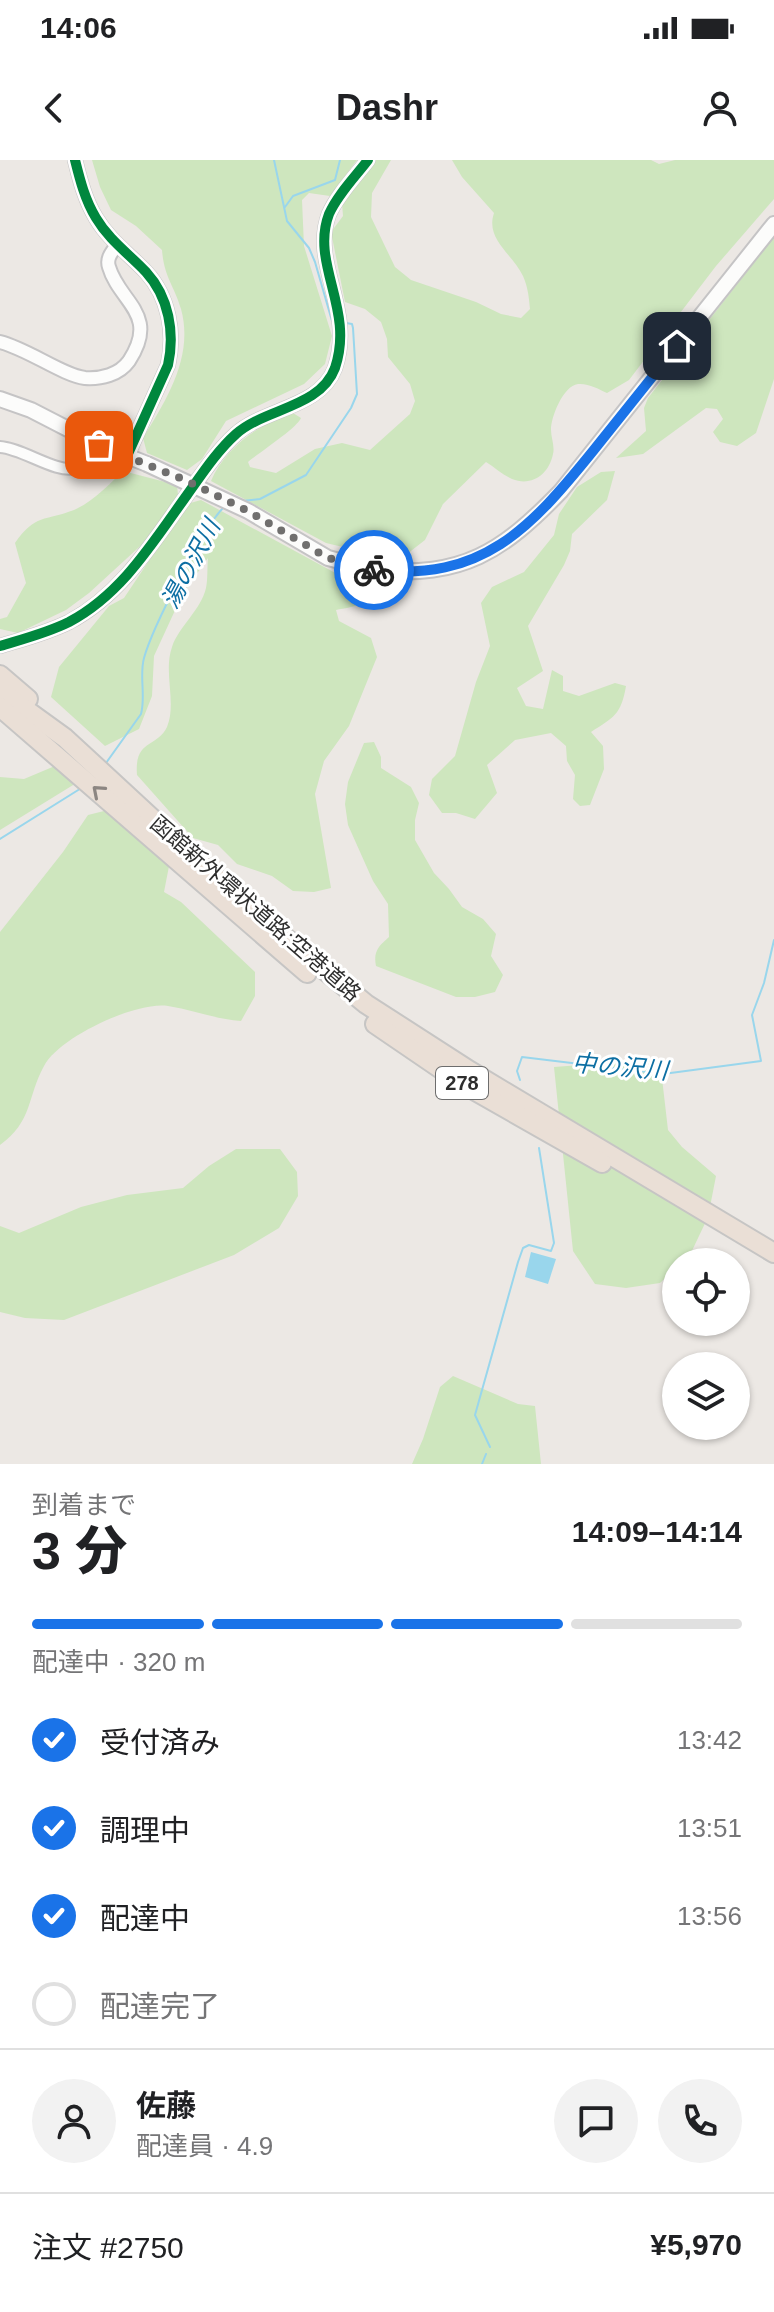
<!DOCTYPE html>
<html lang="ja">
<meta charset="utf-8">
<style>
body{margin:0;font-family:Arial,"Noto Sans JP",sans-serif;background:#f2f2f2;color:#202124;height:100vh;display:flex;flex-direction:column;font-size:30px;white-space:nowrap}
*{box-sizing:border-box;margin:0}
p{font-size:26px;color:#757577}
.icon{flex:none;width:44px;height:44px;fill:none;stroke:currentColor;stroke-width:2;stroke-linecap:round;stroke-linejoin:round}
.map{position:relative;height:1304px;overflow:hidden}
.drawer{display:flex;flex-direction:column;background:#fff;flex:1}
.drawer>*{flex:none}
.tools{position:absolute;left:662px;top:1088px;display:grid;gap:16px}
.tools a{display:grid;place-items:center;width:88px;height:88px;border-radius:50%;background:#fff;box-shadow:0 2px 6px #0004;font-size:40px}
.pin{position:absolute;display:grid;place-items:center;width:68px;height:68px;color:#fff;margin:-34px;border-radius:16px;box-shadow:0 4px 12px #0006}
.courier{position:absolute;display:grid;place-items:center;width:80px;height:80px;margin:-40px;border:6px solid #1a73e8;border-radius:50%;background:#fff;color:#222;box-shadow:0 2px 10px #0007}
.head em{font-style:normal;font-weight:800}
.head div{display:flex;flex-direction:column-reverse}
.head{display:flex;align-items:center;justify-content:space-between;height:136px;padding:0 32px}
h1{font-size:52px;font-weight:800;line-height:60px}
.bar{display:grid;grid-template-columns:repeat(4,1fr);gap:12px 8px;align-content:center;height:96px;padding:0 32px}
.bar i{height:10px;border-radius:6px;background:#e0e0e0}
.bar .current{background:#1a73e8}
.bar p{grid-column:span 4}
.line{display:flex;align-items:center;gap:20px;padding:0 32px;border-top:2px solid #e0e0e0}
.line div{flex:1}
.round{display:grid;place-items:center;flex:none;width:84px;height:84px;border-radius:42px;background:#f2f2f2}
ol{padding:0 32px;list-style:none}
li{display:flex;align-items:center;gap:24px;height:88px}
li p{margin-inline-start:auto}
li .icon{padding:8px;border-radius:50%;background:#1a73e8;color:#fff;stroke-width:4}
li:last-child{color:#757577}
li i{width:44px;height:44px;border:4px solid #e0e0e0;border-radius:50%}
.status{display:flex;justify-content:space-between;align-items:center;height:56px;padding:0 40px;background:#fff;direction:ltr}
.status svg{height:22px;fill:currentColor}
header{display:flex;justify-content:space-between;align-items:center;height:104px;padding:0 32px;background:#fff;font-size:36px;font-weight:800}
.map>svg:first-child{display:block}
</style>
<div class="status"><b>14:06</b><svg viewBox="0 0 49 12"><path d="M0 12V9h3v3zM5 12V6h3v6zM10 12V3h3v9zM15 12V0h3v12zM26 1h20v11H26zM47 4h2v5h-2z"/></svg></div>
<header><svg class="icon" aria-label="back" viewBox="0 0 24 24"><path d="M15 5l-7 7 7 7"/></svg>Dashr<svg class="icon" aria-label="person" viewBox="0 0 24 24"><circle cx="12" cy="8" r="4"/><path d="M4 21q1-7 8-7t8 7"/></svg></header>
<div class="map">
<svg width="774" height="1304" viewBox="0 0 774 1304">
<rect width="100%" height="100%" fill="#ece8e4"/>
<g fill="#cee6be">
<path d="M92,0H357L330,36L309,33L302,40L304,86L332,176L325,204L304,224L226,261L202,299L187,310L147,293L143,278C167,239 194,196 181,149C174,125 164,117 162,90L136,66L111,50L100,27Z"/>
<path d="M373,0H391L372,33L371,57L395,107L411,120L476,142L501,154L521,158L530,149C529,138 528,127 523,116C513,94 485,80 494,53L462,17L452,0H651L659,4L675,0H774V39L716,106L629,220L607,233C599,229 588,223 578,224C563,226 551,257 551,270C551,278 555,286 553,294C549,314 532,327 512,319C503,315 494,307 486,302L443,344L425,380L407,394L389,398L326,383L211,321C225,288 260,263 293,253L301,258C297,268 260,292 248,302L250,307L276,313L315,289L342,283L370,290L410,254L415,241L410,224L388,197L387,179L381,162L365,149L345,142L331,72L343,56L342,43Z"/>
<polygon points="774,77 774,219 756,273 737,286 720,282 713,272 723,259 717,249 706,248 643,294 616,298 646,271 644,248 648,238"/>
<path d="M123,311L177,325L178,335L149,378L89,433L66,450L18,473L0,469V459L7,457L26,423L15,383C35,354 45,361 74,350C91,343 110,324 123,311Z"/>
<path d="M615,311L607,340L572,374L570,391L564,405L528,466L543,511L517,528L526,546L543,549L552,510L563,516V531L579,536L615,523L626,526C621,555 614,557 591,572L603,586L604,609L590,645L580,646L573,639L575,615L567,601L566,586L551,573L515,580L487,605L497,633L475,659L456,653H442L429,635L432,619L455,596L476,522L490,486L481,443L492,427L524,412L554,375L559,354L577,327L601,312Z"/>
<path d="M201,340L339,415L369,427C363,448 355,446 336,450L339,461L371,478L377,497L349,566L324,601L315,634L331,728L314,732L293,731L272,716L237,704L218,685L193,678L137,615C134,579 157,588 167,567C177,543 163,512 172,487C179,466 201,450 206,428C208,419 207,407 208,398L183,433L154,496L152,536L139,569L105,586L51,537L59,507L109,446L124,438L187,344Z"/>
<path d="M374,582L381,597V608L411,627L419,643L415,660V680L434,713L449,729L462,747L483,759L496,774L491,796L503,815L495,832L475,837H456L376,806C373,791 379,786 389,777L388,744L373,721L348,665L345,644L348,622L364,583Z"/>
<polygon points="62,603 78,622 0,670 0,617 24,619"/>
<path d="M112,649L170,701L164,732L181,742L255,812V836L241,861C215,859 193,850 168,846C137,841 59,877 44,906C27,937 33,961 0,985V772L63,692L88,655Z"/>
<polygon points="633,901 660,901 668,970 682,987 716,1016 708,1057 689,1097 683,1102 676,1102 676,1108 660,1123 626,1128 595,1124 573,1091 554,907"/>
<polygon points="236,989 280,989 297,1012 298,1036 279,1068 234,1095 64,1160 25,1158 0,1152 0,1066 19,1073 81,1047 127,1035 183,1028 209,1006"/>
<polygon points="453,1216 518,1244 535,1246 541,1304 412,1304 423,1279 440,1227"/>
</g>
<polygon fill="#99d6ec" points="531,1092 556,1099 548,1124 525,1117"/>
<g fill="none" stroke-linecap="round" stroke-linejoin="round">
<g stroke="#99d6ec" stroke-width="2">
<polyline points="274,0 287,61 309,88 315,102 332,161"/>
<polyline points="285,47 293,36 335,20 340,0"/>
<polyline points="242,341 260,339 306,315 351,248 357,234 353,168 352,164 346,163"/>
<path d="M106,603L141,554C146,536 139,516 144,498C152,469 204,365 225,346"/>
<polyline points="0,679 83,627"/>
<polyline points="520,920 517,911 522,897 663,914 761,901 752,855 764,823 774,780"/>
<polyline points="490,1287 475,1255 518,1102 523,1088 529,1085 551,1091 554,1083 539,988"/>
<polyline points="482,1304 486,1294"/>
</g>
<defs>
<path id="minor" d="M0,287C22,288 57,314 75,308C85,305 92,293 99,285"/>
<g id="tertiary">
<path d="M75,0C80,20 85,40 96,58C109,80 129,94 146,112C169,137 175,173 168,205L127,296"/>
<path d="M0,182C28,189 62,215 85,218C101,219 119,215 129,201C160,154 119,142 109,107C106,98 112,92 117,85"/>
<path d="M0,486C23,479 47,473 69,462C122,434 153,382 187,335C202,314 217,291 236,274C265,248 320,248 335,208C355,149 310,104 329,54C338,34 355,17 368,0"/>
</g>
<g id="secondary">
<polyline points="0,239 31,250 99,285 147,304"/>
<path d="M375,410C463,418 502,392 561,331L774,64"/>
</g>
<g id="motorway">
<polyline points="0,515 28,539"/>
<polyline points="0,531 65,578 248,747 366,844 470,911 774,1093"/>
<polyline points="0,547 307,813"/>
<polyline points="375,864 463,924 602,1003"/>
</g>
</defs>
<use href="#minor" stroke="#c5c4c5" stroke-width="14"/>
<use href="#tertiary" stroke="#c5c4c5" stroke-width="16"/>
<use href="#secondary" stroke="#c5c4c5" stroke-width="18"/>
<use href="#motorway" stroke="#c6c5c4" stroke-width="22"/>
<use href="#minor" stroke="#fcfcfb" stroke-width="10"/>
<use href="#tertiary" stroke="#fcfcfb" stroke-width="12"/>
<use href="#secondary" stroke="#fcfcfb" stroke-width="14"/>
<use href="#motorway" stroke="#eadfd6" stroke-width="18"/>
<defs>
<polyline id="secondary-bridge" points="147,304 248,351 328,398 375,410"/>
</defs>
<use href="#secondary-bridge" stroke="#c5c4c5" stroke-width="18" stroke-linecap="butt"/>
<use href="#secondary-bridge" stroke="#fcfcfb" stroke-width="14"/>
<defs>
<g id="cycleway">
<path d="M75,0C80,20 85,40 96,58C109,80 129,94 146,112C169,137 175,173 168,205L127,296"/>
<path d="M0,486C23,479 47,473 69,462C122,434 153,382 187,335C202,314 217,291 236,274C265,248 320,248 335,208C355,149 310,104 329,54C338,34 355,17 368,0"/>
</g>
</defs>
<use href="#cycleway" stroke="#fff" stroke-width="15"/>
<use href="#cycleway" stroke="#00873e" stroke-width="10"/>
</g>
<defs><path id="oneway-chevron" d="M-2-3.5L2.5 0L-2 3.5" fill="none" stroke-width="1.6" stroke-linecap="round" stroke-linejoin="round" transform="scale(2)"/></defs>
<use stroke="#8c8682" href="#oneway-chevron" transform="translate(98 631) rotate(-139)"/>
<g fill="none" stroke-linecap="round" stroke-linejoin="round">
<polyline stroke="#706f6e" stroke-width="8" stroke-dasharray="0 14.4" points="99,285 185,320 248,351 328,398 374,410"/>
<path stroke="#1a73e8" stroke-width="10" d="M374,410C482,422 530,369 593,291C621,256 649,221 677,186"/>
</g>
<g text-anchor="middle" stroke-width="6" stroke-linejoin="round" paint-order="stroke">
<rect fill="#fff" stroke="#6d6d6d" stroke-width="2" x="436" y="907" width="52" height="32" rx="6"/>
<g font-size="20" font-weight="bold" fill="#2e2e2e">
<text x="462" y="930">278</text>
</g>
<g font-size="22" fill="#2e2e2e" stroke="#fff">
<text transform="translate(256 748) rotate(41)" y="8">函館新外環状道路;空港道路</text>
</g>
<g font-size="24" font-style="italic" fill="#0d6fa3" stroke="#fff">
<text transform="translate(191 404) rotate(-62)" y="8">湯の沢川</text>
<text transform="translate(620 907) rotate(5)" y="8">中の沢川</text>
</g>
</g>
</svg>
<div class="tools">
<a><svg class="icon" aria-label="locate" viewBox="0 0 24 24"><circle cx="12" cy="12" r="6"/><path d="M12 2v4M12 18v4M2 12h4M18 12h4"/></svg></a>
<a><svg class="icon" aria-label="layers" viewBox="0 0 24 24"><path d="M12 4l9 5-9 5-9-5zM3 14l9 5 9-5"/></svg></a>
</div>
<div class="pin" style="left:99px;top:285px;background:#ea580c"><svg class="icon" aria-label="bag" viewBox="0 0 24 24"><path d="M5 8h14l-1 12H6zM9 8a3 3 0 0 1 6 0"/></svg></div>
<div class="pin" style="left:677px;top:186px;background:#1f2937"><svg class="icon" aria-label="home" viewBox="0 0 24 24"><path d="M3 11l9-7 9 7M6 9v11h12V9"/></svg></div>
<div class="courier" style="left:374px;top:410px"><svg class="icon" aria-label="bike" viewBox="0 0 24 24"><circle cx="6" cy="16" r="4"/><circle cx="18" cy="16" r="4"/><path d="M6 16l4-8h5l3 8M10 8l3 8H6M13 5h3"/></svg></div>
</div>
<section class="drawer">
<div class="head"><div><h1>3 分</h1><p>到着まで</p></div><em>14:09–14:14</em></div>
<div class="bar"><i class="current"></i><i class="current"></i><i class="current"></i><i></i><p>配達中 · 320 m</p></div>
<ol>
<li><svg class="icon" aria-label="check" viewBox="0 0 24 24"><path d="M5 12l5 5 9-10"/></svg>受付済み<p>13:42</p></li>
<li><svg class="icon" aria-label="check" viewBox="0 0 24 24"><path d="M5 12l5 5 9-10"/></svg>調理中<p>13:51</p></li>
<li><svg class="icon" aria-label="check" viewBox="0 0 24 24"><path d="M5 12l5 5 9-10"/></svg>配達中<p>13:56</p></li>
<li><i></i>配達完了</li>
</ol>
<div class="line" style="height:144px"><a class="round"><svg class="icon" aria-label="person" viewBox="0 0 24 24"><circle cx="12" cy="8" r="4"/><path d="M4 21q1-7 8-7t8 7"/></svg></a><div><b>佐藤</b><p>配達員 · 4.9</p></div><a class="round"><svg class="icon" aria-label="chat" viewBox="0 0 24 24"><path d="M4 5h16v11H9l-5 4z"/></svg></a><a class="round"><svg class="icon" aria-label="phone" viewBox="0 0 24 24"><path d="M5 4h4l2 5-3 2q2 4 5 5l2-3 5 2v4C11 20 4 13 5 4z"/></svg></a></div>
<div class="line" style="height:104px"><div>注文 #2750</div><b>¥5,970</b></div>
</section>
